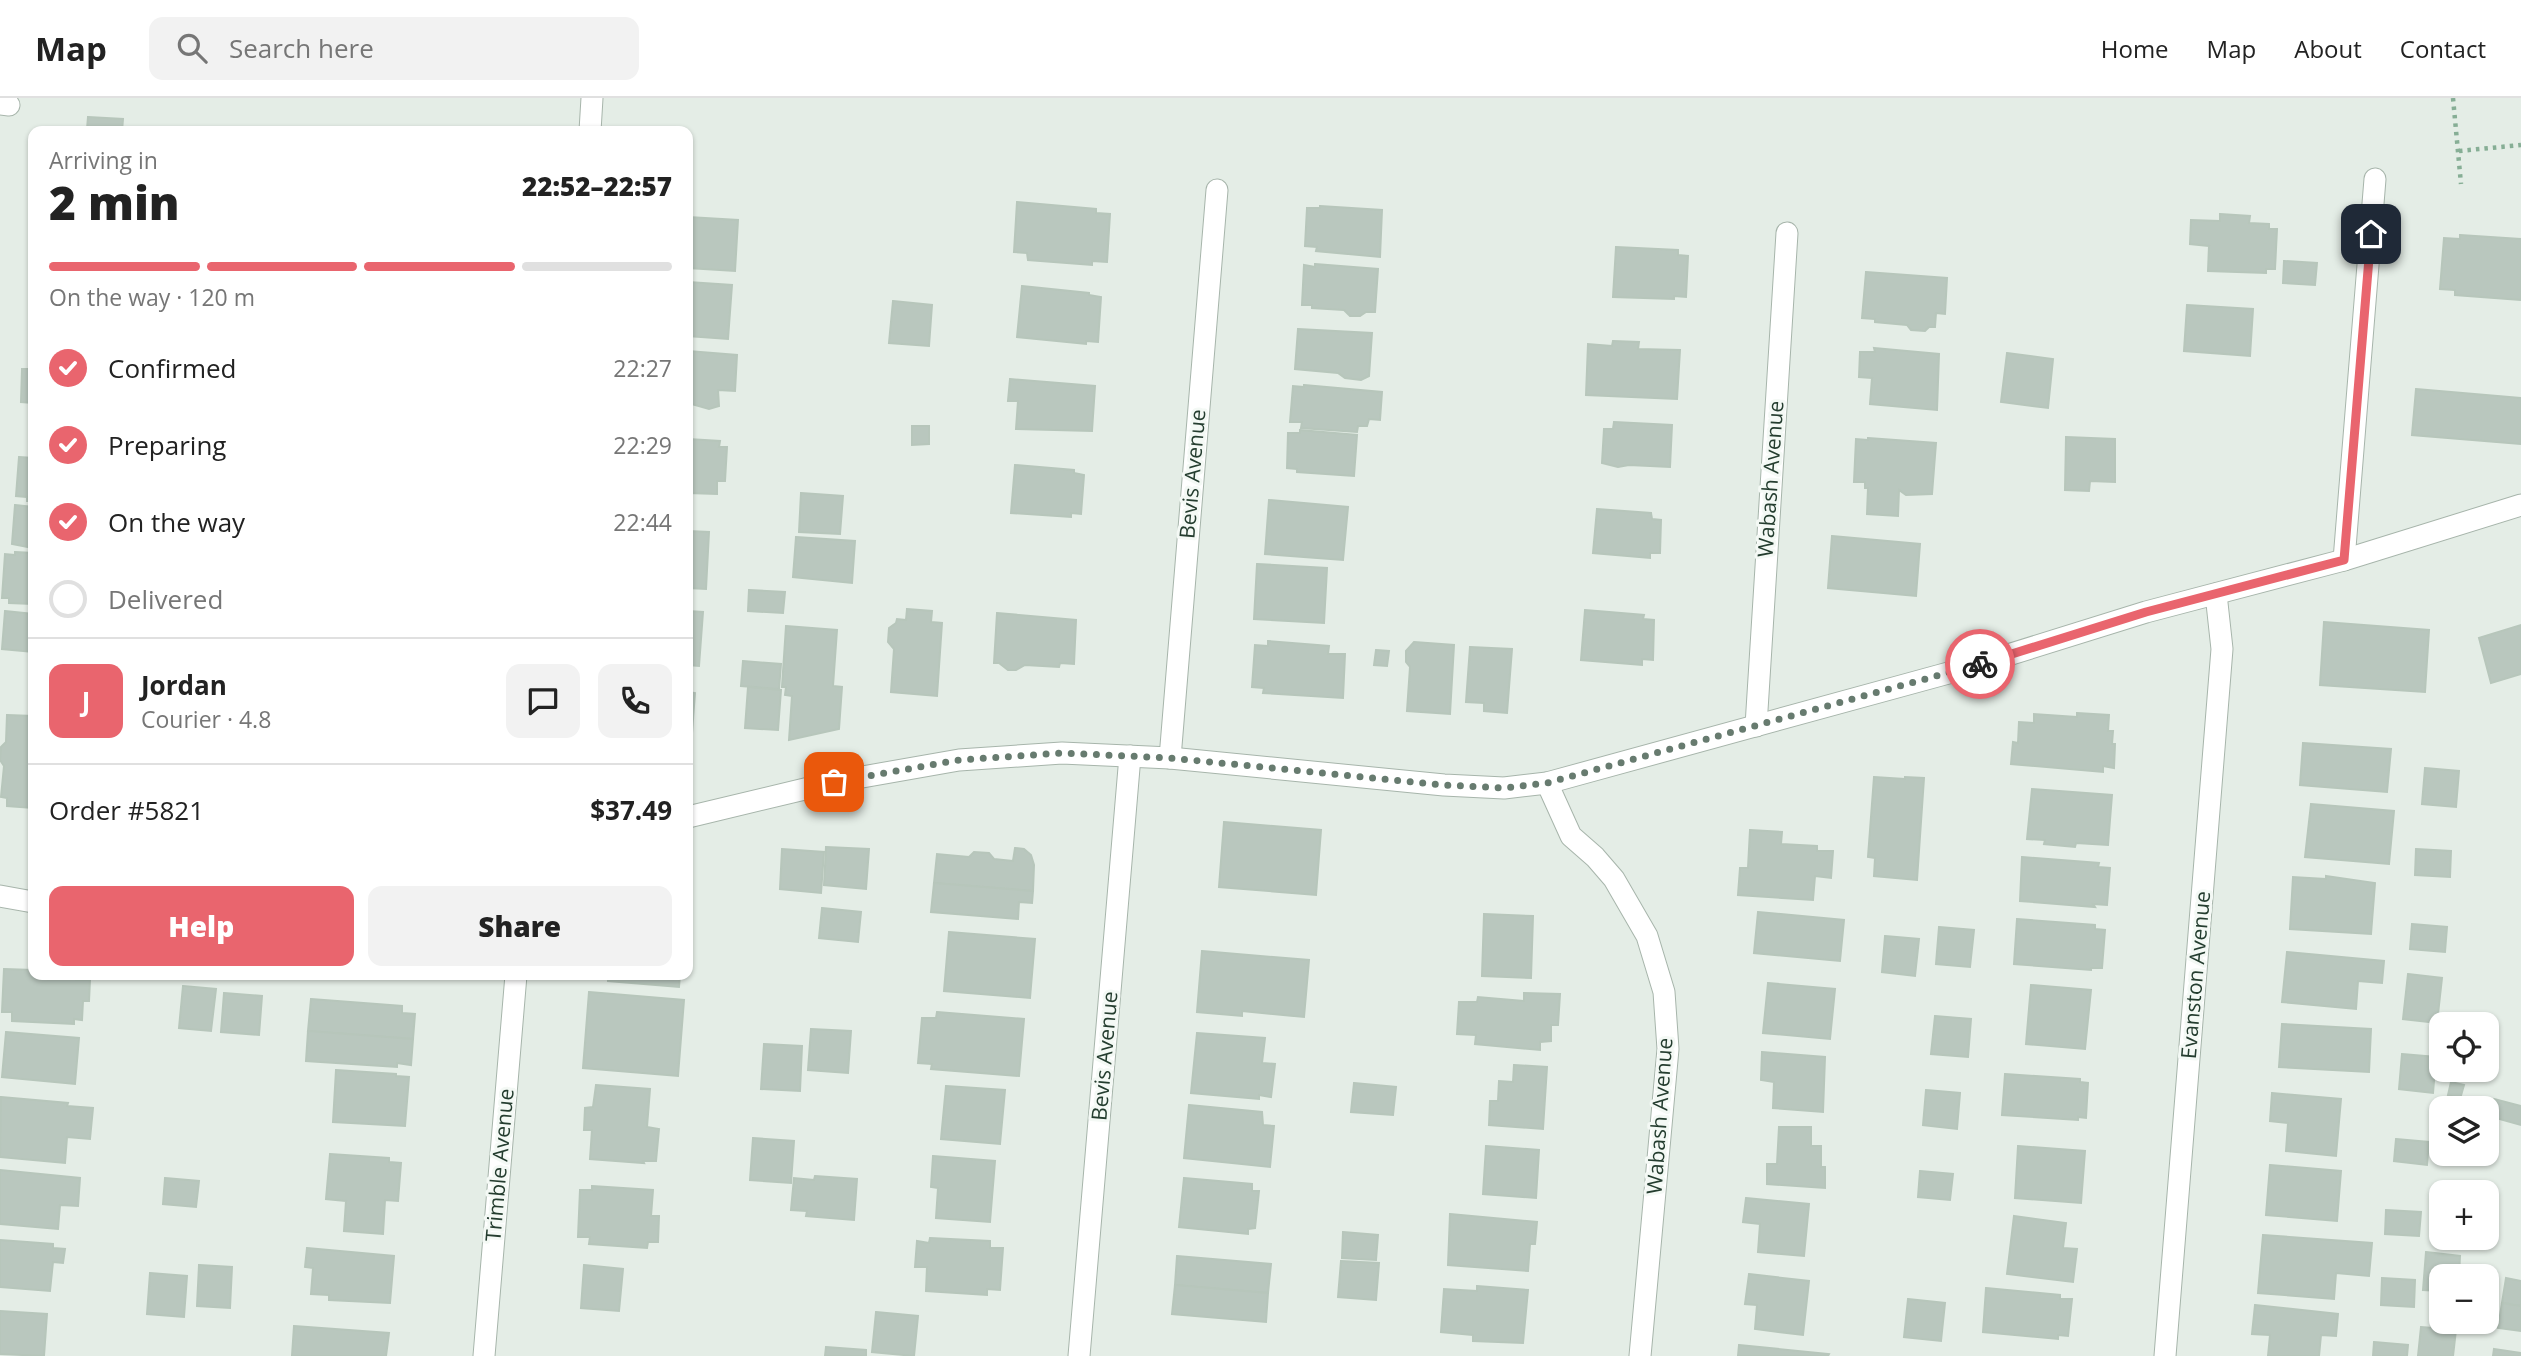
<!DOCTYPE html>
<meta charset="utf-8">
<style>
body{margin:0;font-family:"Open Sans",sans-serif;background:#f2f2f2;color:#222;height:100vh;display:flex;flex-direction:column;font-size:26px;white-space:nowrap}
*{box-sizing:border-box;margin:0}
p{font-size:23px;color:#767676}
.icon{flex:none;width:38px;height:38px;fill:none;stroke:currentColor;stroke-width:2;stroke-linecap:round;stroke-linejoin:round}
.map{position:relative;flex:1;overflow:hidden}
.panel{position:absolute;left:28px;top:28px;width:665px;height:854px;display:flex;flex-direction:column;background:#fff;border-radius:14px;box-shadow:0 2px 5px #0004}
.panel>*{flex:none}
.fabs{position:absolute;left:2429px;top:914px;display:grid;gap:14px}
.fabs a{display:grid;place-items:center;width:70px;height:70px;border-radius:14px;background:#fff;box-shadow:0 2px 5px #0004;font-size:35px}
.pin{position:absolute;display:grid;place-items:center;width:60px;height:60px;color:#fff;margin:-30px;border-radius:14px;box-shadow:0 4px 10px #0006}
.courier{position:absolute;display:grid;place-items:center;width:70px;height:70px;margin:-35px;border:5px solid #e9656e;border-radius:50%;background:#fff;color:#222;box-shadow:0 2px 9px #0007}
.head em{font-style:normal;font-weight:800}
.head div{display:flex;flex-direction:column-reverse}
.head{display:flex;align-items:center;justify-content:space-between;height:119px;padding:0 21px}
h1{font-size:46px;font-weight:800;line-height:52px}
.bar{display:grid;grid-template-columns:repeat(4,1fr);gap:10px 7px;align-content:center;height:84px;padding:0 21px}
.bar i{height:9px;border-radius:5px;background:#e0e0e0}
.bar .selected{background:#e9656e}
.bar p{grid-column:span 4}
.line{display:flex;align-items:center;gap:18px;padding:0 21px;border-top:2px solid #e0e0e0}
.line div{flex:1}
.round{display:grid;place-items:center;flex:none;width:74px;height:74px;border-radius:14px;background:#f2f2f2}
ol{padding:0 21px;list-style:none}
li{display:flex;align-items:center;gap:21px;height:77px}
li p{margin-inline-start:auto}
li .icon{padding:7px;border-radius:50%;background:#e9656e;color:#fff;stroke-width:4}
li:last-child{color:#767676}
li i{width:38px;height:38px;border:4px solid #e0e0e0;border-radius:50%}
.button{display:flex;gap:14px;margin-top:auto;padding:14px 21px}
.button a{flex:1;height:80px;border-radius:14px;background:#e9656e;color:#fff;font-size:28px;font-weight:800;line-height:80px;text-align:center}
.button a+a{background:#f2f2f2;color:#222}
header{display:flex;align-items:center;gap:42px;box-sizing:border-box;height:98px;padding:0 35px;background:#fff;border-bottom:2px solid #e0e0e0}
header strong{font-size:33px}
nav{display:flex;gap:38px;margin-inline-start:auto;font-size:24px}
.search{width:490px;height:63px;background:#f2f2f2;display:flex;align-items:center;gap:18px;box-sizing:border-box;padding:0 24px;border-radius:14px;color:#767676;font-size:26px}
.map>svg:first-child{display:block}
</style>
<header>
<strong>Map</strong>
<div class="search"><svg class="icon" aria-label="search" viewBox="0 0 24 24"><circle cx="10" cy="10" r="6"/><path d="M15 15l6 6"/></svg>Search here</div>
<nav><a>Home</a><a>Map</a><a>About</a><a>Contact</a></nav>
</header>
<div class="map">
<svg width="2521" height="1258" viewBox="0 0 2521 1258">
<rect width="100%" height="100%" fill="#e4ede6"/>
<g fill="#b9c7be" stroke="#b7c6bb" stroke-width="2">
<polygon points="88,19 123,21 122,33 46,33 46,29 87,31"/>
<polygon points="1017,104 1096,111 1096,115 1110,116 1107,164 1092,163 1092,167 1028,162 1027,155 1014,154"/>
<polygon points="1320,108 1382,112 1380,159 1316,153 1317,149 1305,148 1307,110 1320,110"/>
<polygon points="2220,116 2250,118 2249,125 2269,126 2269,131 2277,131 2275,171 2266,171 2266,175 2208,173 2209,148 2190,146 2191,122 2220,123"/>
<polygon points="688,119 738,122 735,173 688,170"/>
<polygon points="2460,137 2521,141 2521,202 2455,197 2455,192 2440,191 2444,140 2460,141"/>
<polygon points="1616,149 1678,152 1678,157 1688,158 1686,199 1674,198 1674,201 1613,199"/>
<polygon points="2284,163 2317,165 2315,187 2283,185"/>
<polygon points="1315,166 1378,171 1375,214 1366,214 1360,218 1350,218 1344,212 1312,210 1312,207 1302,207 1304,167 1315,169"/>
<polygon points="1866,174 1947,180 1945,216 1936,215 1935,229 1929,229 1925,233 1911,232 1907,227 1875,224 1875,221 1862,220"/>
<polygon points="688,184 732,187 728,241 688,238"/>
<polygon points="1022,188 1089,195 1089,197 1101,199 1098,244 1086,243 1086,246 1017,239"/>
<polygon points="893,203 932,207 929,248 889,245"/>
<polygon points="2187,207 2253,211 2250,258 2184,253"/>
<polygon points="30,222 33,222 33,259 29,258"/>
<polygon points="1298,231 1372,235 1369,278 1361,282 1345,280 1338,275 1295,271"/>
<polygon points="1613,243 1639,244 1638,251 1680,252 1677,301 1586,297 1588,246 1612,248"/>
<polygon points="1874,250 1939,256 1937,312 1870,306 1872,280 1859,279 1860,254 1875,254"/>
<polygon points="688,253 737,257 735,293 718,292 719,308 709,311 688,305"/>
<polygon points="2007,255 2053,261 2048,310 2001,304"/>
<polygon points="22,271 33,271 33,305 21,304"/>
<polygon points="1010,281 1095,288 1092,333 1016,331 1018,303 1008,303"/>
<polygon points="1304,287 1382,294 1380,322 1369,321 1367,328 1358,328 1357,334 1301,330 1302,324 1290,324 1293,288 1304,289"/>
<polygon points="2416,291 2521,300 2521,346 2412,337"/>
<polygon points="1614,324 1672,327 1670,369 1629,367 1618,369 1602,365 1604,331 1613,331"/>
<polygon points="912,328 929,328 929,346 912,347"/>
<polygon points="1300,332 1357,337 1354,378 1297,374 1297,371 1287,370 1288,335 1300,335"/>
<polygon points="2066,339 2115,341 2115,384 2090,383 2089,393 2065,392"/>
<polygon points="1868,340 1936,345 1932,396 1906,397 1899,392 1898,418 1867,416 1868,390 1865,390 1865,384 1854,384 1856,341 1868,342"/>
<polygon points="688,341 720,343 719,349 727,349 725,383 717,383 717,396 688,395"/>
<polygon points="19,359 33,360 33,403 27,403 27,399 16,398"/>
<polygon points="1015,367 1074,372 1074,375 1084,377 1081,416 1071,415 1071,419 1011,415"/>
<polygon points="801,395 843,398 840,436 799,434"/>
<polygon points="1269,402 1348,409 1343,462 1265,456"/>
<polygon points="15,407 33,409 33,450 12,446"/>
<polygon points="1597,411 1651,415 1652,421 1661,422 1660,455 1650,455 1650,460 1593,455"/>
<polygon points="688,433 709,434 706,491 688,490"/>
<polygon points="1832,438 1920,446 1916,498 1828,490"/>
<polygon points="796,439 855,443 852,485 793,479"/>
<polygon points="15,454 33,455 33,506 9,505 9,500 2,500 5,456 15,457"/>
<polygon points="1257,466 1327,470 1324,525 1254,521"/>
<polygon points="749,492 785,494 783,515 748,513"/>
<polygon points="907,511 932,513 931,524 942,525 937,598 891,594 894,551 888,544 889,530 896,525 897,521 906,522"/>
<polygon points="1585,512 1644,517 1643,521 1654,522 1653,562 1642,561 1642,567 1581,562"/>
<polygon points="5,513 33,516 33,554 2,551"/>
<polygon points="688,513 703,514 699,568 688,567"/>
<polygon points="997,515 1076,522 1074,566 1060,565 1059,569 1025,567 1016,572 1008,572 999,565 994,565"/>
<polygon points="2324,524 2429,532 2425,594 2320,587"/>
<polygon points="2521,527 2521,576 2491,585 2479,540"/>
<polygon points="786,528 837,532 833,588 842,589 839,631 789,642 792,598 785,597 786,589 782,589"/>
<polygon points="1268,543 1329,548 1328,556 1345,556 1343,600 1263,595 1264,590 1252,589 1255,547 1268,548"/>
<polygon points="1414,544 1454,547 1450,616 1407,613 1410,569 1406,564 1406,553"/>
<polygon points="1470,549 1512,551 1507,615 1484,613 1484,605 1466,604"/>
<polygon points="1376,552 1389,553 1387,568 1374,567"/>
<polygon points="743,563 781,566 779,591 741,588"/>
<polygon points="748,589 781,592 778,632 745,630"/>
<polygon points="688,594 695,595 693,621 688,621"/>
<polygon points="2077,615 2109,617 2108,633 2113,633 2112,646 2115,646 2114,670 2103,668 2103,674 2011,666 2013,644 2018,645 2019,624 2034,625 2034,616 2077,619"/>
<polygon points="7,617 33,618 33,710 7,708 7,700 1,699 4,668 0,662 1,649 6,644"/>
<polygon points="688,621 693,621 691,649 688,649"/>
<polygon points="2303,645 2391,651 2387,694 2300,687"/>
<polygon points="2425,670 2459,673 2456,709 2422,706"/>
<polygon points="1874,679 1905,681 1905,679 1924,680 1917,782 1874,778 1875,760 1868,759"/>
<polygon points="2032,691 2112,697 2108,747 2076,745 2075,749 2044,746 2045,742 2027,741"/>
<polygon points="2311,706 2394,713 2389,766 2305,759"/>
<polygon points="1224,724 1321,732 1316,797 1219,789"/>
<polygon points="1750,732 1782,734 1781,746 1817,748 1817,753 1833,753 1831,780 1815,778 1813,802 1738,797 1740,770 1748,770"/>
<polygon points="826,749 869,751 866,791 824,787"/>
<polygon points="1015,750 1024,751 1031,757 1034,767 1033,793 934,785 937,756 969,759 974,754 989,755 994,761 1013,763"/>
<polygon points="782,751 824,754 821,795 780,791"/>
<polygon points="2416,751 2451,753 2450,779 2415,777"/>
<polygon points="2022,759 2099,765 2098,769 2110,770 2107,807 2093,806 2095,809 2020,803"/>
<polygon points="2326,778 2375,785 2371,836 2290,831 2293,779 2326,781"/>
<polygon points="934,785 1033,793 1032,805 1019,804 1018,821 931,814"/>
<polygon points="822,810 861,814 858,844 819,840"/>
<polygon points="1758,814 1844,822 1840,863 1754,855"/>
<polygon points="1484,816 1533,818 1531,880 1482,878"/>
<polygon points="2017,821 2095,827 2095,831 2105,832 2102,870 2091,870 2091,872 2014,866"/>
<polygon points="2412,826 2447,829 2445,854 2410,851"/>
<polygon points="1939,829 1974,832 1970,869 1936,866"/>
<polygon points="949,834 1035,841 1030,900 944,893"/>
<polygon points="1885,838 1919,841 1915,878 1882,874"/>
<polygon points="1202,853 1309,862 1304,919 1242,913 1242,918 1197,914"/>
<polygon points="2287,854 2384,863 2382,885 2358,883 2356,911 2282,904"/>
<polygon points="4,871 33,872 33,877 75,877 76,882 90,882 89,903 83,903 82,922 74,921 74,926 12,923 12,914 2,914"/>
<polygon points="2408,876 2442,880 2437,925 2403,921"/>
<polygon points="608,877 680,877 679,889 608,883"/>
<polygon points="1768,885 1835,891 1830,941 1763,935"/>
<polygon points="2031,887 2091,892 2085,951 2026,946"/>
<polygon points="183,888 216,891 211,933 179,930"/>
<polygon points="589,894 684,902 678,978 583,970"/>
<polygon points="224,895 262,898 259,937 221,934"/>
<polygon points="1524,895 1560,896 1558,927 1551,927 1551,943 1540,944 1540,952 1475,946 1476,937 1457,936 1459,904 1477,904 1478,899 1524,903"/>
<polygon points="311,901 402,908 402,915 415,916 413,941 308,933"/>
<polygon points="937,914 1024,921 1019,978 931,971 932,966 918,965 922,920 936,920"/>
<polygon points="1935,918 1971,921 1968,959 1931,956"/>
<polygon points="2282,926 2371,931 2369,974 2279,969"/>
<polygon points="811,931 851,933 848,975 808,972"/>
<polygon points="308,933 413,941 411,967 397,965 397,969 306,963"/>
<polygon points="6,934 79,940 75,986 2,979"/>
<polygon points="1197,935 1265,940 1262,965 1275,966 1271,999 1259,997 1259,1001 1191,995"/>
<polygon points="764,946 802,948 800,993 761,991"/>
<polygon points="1762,954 1825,959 1823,1014 1773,1010 1774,984 1761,982"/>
<polygon points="2402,956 2436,959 2433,995 2399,991"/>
<polygon points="1514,967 1547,969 1543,1031 1489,1027 1490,1003 1498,1003 1499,983 1513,984"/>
<polygon points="336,972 396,976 396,978 409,979 405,1028 333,1024"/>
<polygon points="2005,976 2080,981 2080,984 2088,985 2086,1020 2078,1019 2078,1022 2002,1017"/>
<polygon points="2451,984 2464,987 2460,1001 2448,997"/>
<polygon points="1354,985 1396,989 1393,1017 1351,1014"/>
<polygon points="596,987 650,991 647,1029 659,1031 656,1063 643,1063 644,1065 590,1061 592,1032 584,1032 585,1010 593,1009"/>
<polygon points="946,988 1005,992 1000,1046 941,1041"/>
<polygon points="1926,992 1960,995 1957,1031 1923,1027"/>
<polygon points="2272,995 2341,1001 2336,1058 2286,1053 2288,1025 2270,1023"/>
<polygon points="1,999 68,1005 67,1008 93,1010 90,1041 67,1039 65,1065 0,1059"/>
<polygon points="2494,1001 2521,1008 2521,1027 2489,1018"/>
<polygon points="1189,1007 1262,1014 1263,1027 1274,1028 1270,1069 1184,1060"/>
<polygon points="1779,1029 1811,1029 1811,1048 1821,1048 1821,1069 1825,1069 1825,1090 1767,1086 1767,1066 1777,1066"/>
<polygon points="753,1040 794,1043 791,1085 750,1082"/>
<polygon points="2396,1041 2429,1044 2427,1067 2394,1063"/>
<polygon points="1486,1048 1539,1052 1536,1100 1483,1096"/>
<polygon points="2018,1048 2085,1053 2081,1105 2015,1100"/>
<polygon points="330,1056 389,1060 389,1064 401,1065 398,1103 385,1102 383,1136 344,1133 346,1103 326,1101"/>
<polygon points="933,1058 995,1063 990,1124 936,1120 938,1090 931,1089"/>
<polygon points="2270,1067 2341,1073 2337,1123 2266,1117"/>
<polygon points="0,1072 80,1080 78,1108 60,1107 58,1131 0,1126"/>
<polygon points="1920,1073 1953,1076 1950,1102 1918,1099"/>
<polygon points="815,1078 857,1081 854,1122 806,1118 807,1113 791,1112 794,1080 814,1082"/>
<polygon points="165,1080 199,1083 196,1109 163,1106"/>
<polygon points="1184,1080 1252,1086 1252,1093 1259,1093 1255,1130 1248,1131 1248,1136 1179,1129"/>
<polygon points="592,1088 653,1092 651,1118 659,1118 658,1144 648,1144 647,1150 589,1146 590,1139 578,1139 580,1092 592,1092"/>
<polygon points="2462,1089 2497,1093 2494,1119 2487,1118 2487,1094 2461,1094"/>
<polygon points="1746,1100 1809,1106 1804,1158 1758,1154 1760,1126 1743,1124"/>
<polygon points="2386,1112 2421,1114 2419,1138 2385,1136"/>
<polygon points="1450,1116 1537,1124 1535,1146 1530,1146 1528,1173 1448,1167"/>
<polygon points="2014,1118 2066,1125 2063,1150 2077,1151 2073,1184 2007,1176"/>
<polygon points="1343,1134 1378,1137 1376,1162 1342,1160"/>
<polygon points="2263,1137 2372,1145 2369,1178 2336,1175 2334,1201 2258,1195"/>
<polygon points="930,1140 990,1143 990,1150 1003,1150 1000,1192 987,1191 987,1197 926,1193 927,1169 915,1169 917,1143 929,1145"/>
<polygon points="0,1142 53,1146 53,1150 65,1151 63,1165 53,1164 50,1193 0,1189"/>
<polygon points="307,1150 394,1158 390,1205 329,1202 329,1197 311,1196 313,1170 305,1169"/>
<polygon points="2426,1154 2460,1158 2459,1178 2441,1178 2441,1193 2423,1192"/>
<polygon points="1177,1158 1271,1166 1268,1195 1175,1187"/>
<polygon points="1341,1163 1379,1165 1376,1202 1338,1199"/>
<polygon points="199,1167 232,1169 230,1210 197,1208"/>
<polygon points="584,1167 623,1171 619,1213 581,1210"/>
<polygon points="150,1175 187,1178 184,1219 147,1216"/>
<polygon points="1749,1176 1809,1183 1803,1237 1755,1231 1757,1207 1745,1206"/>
<polygon points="2382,1180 2415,1182 2414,1209 2381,1207"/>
<polygon points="2506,1180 2521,1183 2521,1208 2502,1205"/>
<polygon points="1175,1187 1268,1195 1266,1224 1172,1216"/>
<polygon points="1477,1188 1528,1192 1523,1245 1473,1243 1473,1237 1441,1234 1444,1191 1477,1193"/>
<polygon points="1986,1190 2060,1197 2060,1201 2072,1201 2068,1238 2058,1237 2058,1241 1983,1234"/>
<polygon points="1908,1201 1945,1205 1941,1243 1904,1239"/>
<polygon points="2502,1205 2521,1208 2521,1233 2498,1230"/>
<polygon points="2255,1207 2338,1216 2336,1238 2321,1237 2319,1258 2268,1258 2270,1237 2252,1236"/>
<polygon points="0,1213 47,1216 44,1258 0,1256"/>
<polygon points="876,1214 918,1218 914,1258 872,1254"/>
<polygon points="294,1228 389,1235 386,1258 292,1258"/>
<polygon points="2421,1229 2456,1232 2453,1258 2418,1258"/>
<polygon points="2374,1244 2408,1247 2407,1258 2373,1258"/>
<polygon points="1739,1247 1829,1256 1828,1258 1738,1258"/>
<polygon points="826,1249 866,1252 866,1258 825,1258"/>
<polygon points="2494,1251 2521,1255 2521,1258 2493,1258"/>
</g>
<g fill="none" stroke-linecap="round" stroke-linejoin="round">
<defs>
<g id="minor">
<polyline points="0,6 9,7"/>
<polyline points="590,33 592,0"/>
<polyline points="2344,462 2375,81"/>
<polyline points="1756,628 1787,135"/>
<polyline points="1170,660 1217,92"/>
<polyline points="1547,685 1571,738 1595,759 1614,781 1647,838 1664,894 1668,951 1640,1258"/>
<polyline points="688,719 834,684 959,662 1062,655 1170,660 1444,687 1504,690 1547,685 1963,571 2146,514 2344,462 2521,407"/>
<polyline points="0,798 33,804"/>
<polyline points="484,1258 516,877"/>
<polyline points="1079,1258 1130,658"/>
<polyline points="2165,1258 2222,551 2216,496"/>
</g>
</defs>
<use href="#minor" stroke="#a7b5ab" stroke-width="23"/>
<g stroke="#86ae95" stroke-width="4.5" stroke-dasharray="3.5 5" stroke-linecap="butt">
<polyline points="2453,0 2461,86"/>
<polyline points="2459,53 2521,47"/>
</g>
<use href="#minor" stroke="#fff" stroke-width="21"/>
</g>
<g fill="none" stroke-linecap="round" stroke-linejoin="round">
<polyline stroke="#677b6f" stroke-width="7" stroke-dasharray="0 12.6" points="834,684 959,662 1062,655 1170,660 1444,687 1504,690 1547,685 1980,566"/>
<polyline stroke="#e9656e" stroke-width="9" points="1980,566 2146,514 2344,462 2371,136"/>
</g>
<g text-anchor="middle" stroke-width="6" stroke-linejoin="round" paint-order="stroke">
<g font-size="21" fill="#243d2f" stroke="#f4f9f5">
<text transform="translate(1193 376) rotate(-85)" y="7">Bevis Avenue</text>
<text transform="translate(1771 381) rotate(-86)" y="7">Wabash Avenue</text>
<text transform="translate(2196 877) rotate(-85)" y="7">Evanston Avenue</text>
<text transform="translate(1105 958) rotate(-85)" y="7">Bevis Avenue</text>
<text transform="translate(1660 1018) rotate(-86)" y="7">Wabash Avenue</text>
<text transform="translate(500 1067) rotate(-85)" y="7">Trimble Avenue</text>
</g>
</g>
</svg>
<div class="fabs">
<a><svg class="icon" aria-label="locate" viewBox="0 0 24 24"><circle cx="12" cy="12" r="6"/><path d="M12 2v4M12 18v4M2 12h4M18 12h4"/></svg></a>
<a><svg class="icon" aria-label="layers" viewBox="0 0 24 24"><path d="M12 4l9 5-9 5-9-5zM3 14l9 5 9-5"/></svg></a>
<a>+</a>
<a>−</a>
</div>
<div class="pin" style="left:834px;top:684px;background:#ea580c"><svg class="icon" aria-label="bag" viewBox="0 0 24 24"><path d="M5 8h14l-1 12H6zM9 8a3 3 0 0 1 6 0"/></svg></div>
<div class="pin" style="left:2371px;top:136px;background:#1f2937"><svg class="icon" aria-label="home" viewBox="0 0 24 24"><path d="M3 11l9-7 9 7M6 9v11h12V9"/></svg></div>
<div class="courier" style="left:1980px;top:566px"><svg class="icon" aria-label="bike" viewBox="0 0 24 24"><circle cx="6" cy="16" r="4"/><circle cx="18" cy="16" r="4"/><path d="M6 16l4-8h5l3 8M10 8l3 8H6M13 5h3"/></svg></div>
<section class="panel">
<div class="head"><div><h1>2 min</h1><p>Arriving in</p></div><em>22:52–22:57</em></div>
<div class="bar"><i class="selected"></i><i class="selected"></i><i class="selected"></i><i></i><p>On the way · 120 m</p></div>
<ol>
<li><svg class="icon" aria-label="check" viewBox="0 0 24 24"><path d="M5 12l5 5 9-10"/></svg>Confirmed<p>22:27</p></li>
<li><svg class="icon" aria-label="check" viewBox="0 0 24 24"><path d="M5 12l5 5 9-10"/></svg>Preparing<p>22:29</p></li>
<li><svg class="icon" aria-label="check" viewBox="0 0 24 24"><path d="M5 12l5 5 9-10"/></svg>On the way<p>22:44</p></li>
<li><i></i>Delivered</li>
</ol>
<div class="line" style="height:126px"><b class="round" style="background:#e9656e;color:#fff">J</b><div><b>Jordan</b><p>Courier · 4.8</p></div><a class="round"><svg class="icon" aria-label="chat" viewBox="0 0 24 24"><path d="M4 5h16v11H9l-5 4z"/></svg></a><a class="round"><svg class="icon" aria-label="phone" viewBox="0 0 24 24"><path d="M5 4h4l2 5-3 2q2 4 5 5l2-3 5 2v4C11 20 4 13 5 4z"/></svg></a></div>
<div class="line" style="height:91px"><div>Order #5821</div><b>$37.49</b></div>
<div class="button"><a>Help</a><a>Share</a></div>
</section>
</div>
